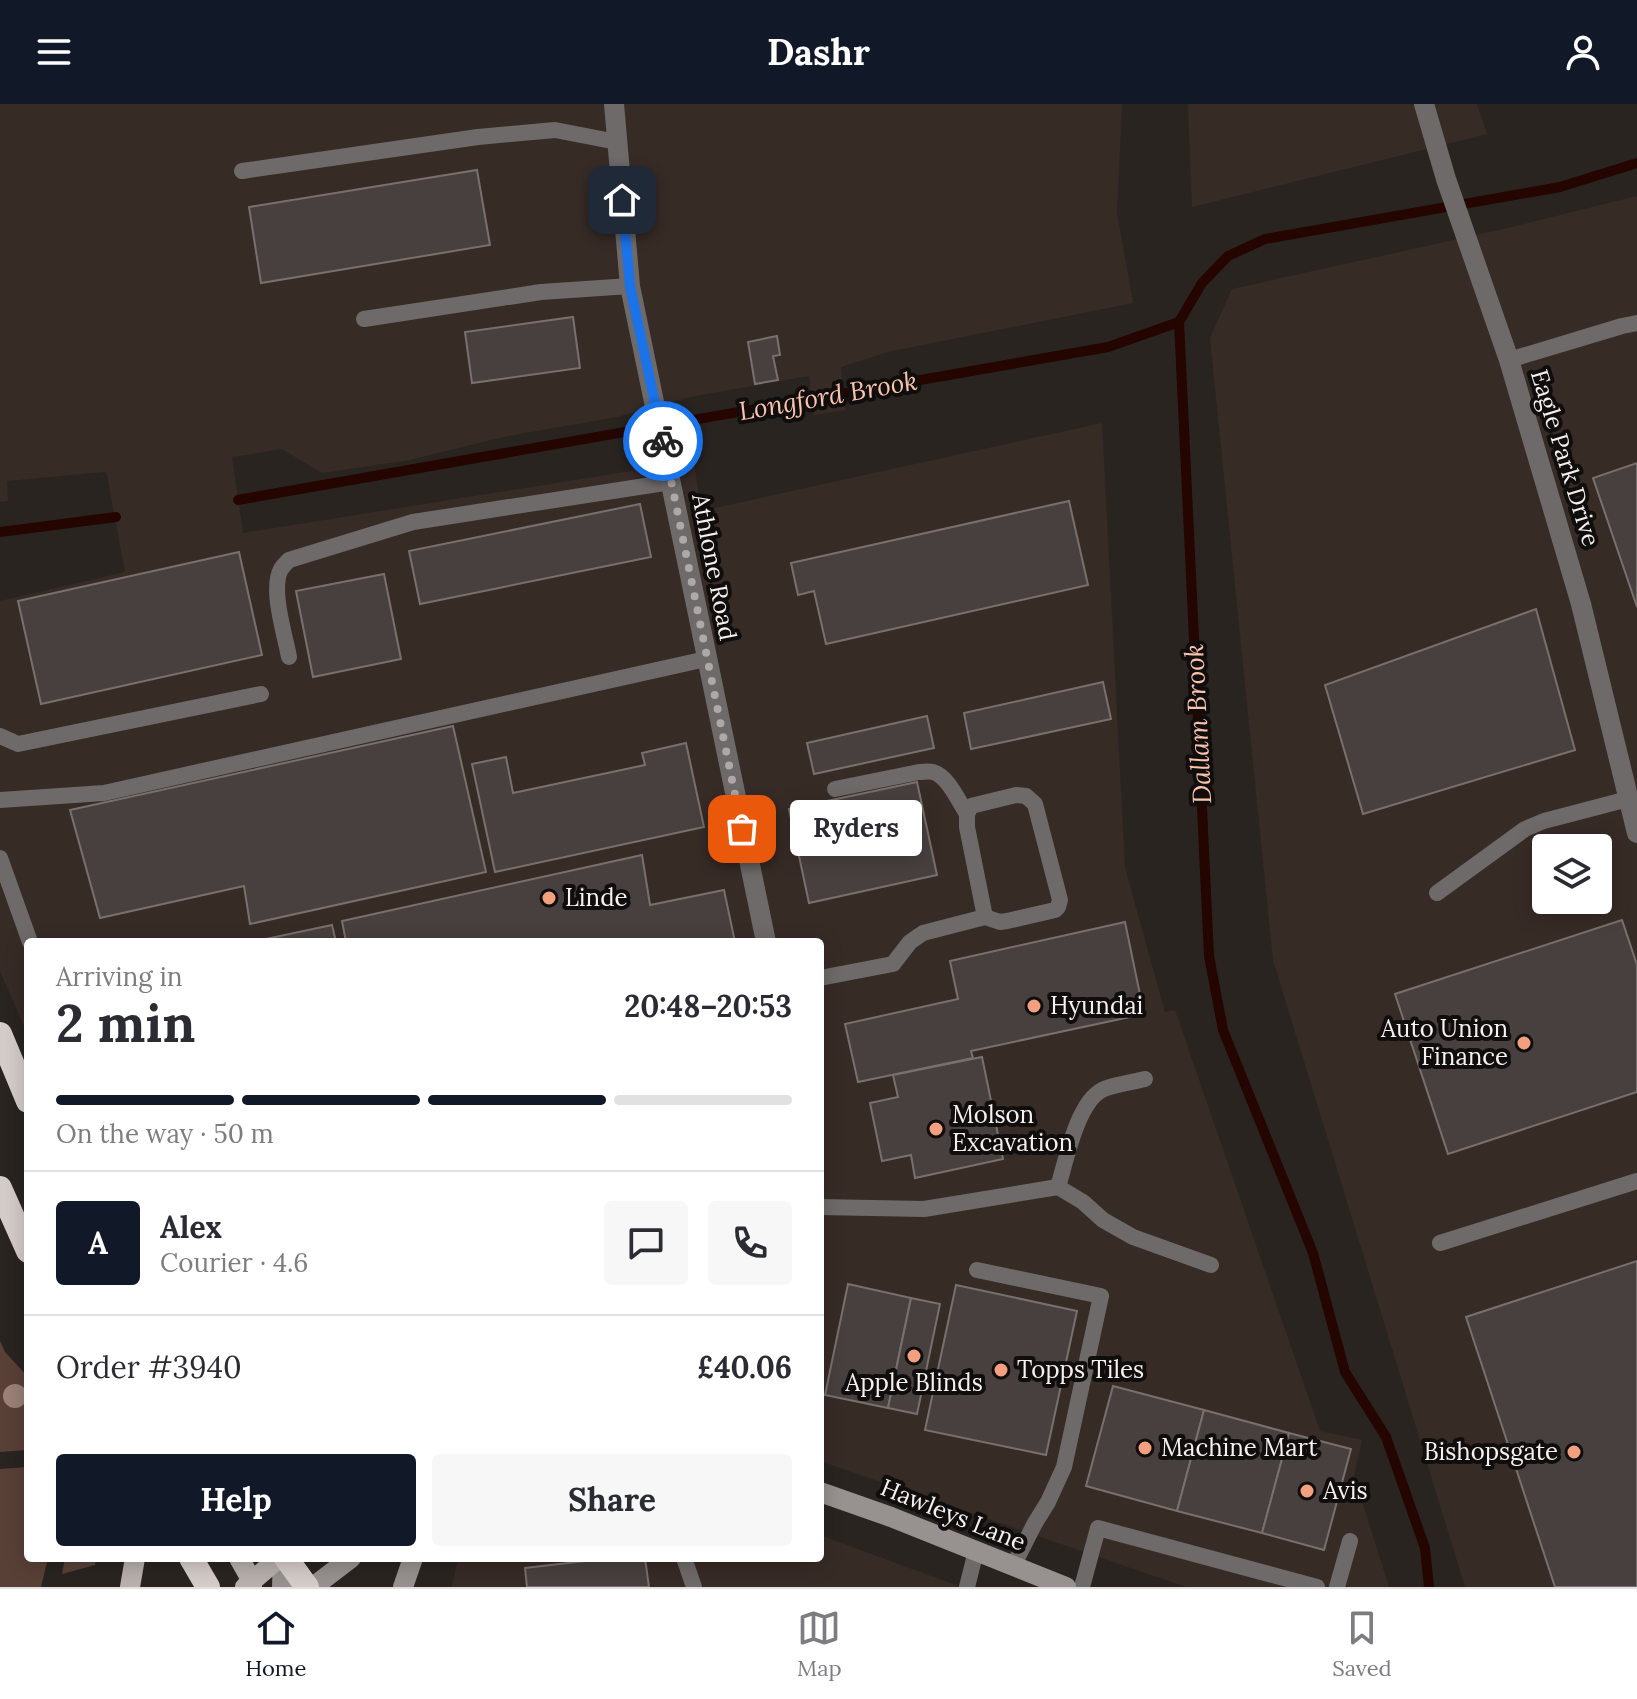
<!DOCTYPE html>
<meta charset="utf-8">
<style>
body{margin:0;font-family:Lora,serif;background:#f7f7f7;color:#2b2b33;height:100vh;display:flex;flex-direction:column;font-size:30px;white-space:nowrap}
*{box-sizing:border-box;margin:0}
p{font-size:26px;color:#7c7c81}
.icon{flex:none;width:44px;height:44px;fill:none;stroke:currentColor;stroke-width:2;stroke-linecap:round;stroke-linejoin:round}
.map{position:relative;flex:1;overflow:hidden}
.drawer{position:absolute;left:24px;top:834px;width:800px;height:624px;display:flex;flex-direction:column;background:#fff;border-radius:8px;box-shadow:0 4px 20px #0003}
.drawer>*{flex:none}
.tools{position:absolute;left:1532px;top:730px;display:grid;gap:16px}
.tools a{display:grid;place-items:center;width:80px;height:80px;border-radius:8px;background:#fff;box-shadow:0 4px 20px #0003;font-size:40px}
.pin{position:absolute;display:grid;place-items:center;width:68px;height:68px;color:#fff;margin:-34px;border-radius:16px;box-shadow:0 4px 12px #0006}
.courier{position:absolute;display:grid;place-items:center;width:80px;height:80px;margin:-40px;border:6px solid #1a73e8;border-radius:50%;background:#fff;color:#222;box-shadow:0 2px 10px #0007}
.bubble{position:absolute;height:56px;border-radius:8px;background:#fff;box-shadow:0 4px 20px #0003;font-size:26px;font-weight:800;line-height:56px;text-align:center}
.overview em{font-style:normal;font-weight:800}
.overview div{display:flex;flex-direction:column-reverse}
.overview{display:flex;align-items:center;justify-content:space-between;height:136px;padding:0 32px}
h1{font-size:52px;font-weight:800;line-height:60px}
.bar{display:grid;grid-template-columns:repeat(4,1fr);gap:12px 8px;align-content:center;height:96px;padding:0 32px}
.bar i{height:10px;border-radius:6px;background:#e1e1e2}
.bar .current{background:#111827}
.bar p{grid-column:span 4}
.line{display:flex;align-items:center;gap:20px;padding:0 32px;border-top:2px solid #e1e1e2}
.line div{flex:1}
.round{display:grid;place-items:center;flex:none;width:84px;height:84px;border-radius:8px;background:#f7f7f7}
.primary-button{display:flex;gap:16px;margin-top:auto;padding:16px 32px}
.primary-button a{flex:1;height:92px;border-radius:8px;background:#111827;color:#fff;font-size:32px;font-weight:800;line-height:92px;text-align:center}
.primary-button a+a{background:#f7f7f7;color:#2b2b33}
header{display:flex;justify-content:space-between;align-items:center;height:104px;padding:0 32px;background:#111827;color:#fff;font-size:36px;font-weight:800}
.tab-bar{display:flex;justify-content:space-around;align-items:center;height:112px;border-top:2px solid #e1e1e2;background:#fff;font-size:22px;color:#7c7c81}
.tab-bar a{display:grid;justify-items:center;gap:4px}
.tab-bar .current{color:#111827}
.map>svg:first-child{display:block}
</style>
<header><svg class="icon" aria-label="menu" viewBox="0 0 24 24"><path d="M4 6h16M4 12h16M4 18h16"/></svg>Dashr<svg class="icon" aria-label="person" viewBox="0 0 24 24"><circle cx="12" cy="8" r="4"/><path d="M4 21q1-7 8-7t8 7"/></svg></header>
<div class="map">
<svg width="1637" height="1483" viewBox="0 0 1637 1483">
<rect width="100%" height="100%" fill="#2a2421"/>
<g fill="#372b26" fill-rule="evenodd">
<polygon points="0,0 1122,0 1117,109 1133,199 888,248 841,263 845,306 814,311 809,272 690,293 617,313 503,333 410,356 322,369 282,345 232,353 243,429 694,357 701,407 1102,319 1125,764 1165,908 1175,906 1320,1327 1362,1336 1354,1372 1389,1483 1186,1483 820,1357 820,838 28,838 28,932 0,867 0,497 125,468 107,371 105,368 7,377 8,397 0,398"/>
<polygon points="1188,0 1477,0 1487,30 1192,103"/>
<path d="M1637,92V1483H1465L1273,856L1210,234L1232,185L1512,123ZM1546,744H1598V796H1546Z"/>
<polygon points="820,1431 961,1483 452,1483 458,1454 820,1454"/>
</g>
<g fill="#594037">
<polygon points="0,1237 5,1248 28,1273 28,1346 0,1348"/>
<polygon points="28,1363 28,1454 48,1454 41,1483 0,1483 0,1365"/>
<polygon points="65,1454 96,1454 95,1461 62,1470"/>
</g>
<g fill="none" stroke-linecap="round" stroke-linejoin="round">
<g stroke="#240500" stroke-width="10">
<polyline points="238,396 1108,243 1179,218"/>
<polyline points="0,428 116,413"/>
<polyline points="1429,1483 1425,1444 1386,1333 1345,1268 1313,1149 1223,926 1209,852 1179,218 1202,179 1228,152 1265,135 1560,83 1637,59"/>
</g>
</g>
<g fill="#47403e" stroke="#78706d" stroke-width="2">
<polygon points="477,66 490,141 261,179 249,103"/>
<polygon points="573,213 580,264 472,279 465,228"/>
<polygon points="777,232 780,251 773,252 778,276 755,280 748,238"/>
<polygon points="1637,359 1637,503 1593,374"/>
<polygon points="1069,397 1088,481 826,540 814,487 798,491 791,459"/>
<polygon points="640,400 651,453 420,500 409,447"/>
<polygon points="239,448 262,551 41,600 18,497"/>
<polygon points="384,470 401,555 313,573 296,487"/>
<polygon points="1536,505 1575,646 1363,710 1325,581"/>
<polygon points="1103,578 1111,615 971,645 964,609"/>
<polygon points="927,612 934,644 814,670 807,639"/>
<polygon points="453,622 486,768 250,820 244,782 100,814 70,706"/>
<polygon points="686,639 704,723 495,768 472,660 506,653 513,689 645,661 642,649"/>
<polygon points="917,678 937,771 809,799 789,705"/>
<polygon points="642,751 650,801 724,786 735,838 346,838 342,817"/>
<polygon points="1622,816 1637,861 1637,988 1448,1050 1395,890"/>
<polygon points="1125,818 1144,910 971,947 973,954 858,978 845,920 958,895 950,857"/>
<polygon points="332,821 336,838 252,838"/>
<polygon points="982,953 1003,1055 915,1074 911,1051 882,1057 870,999 898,993 893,971"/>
<polygon points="1637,1157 1637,1483 1555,1483 1466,1213"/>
<polygon points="848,1180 911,1194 888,1304 825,1291"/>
<polygon points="956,1181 1077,1207 1046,1351 925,1326"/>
<polygon points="911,1194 940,1200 917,1310 888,1304"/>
<polygon points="1113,1282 1204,1306 1177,1407 1086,1382"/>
<polygon points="1204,1306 1289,1329 1262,1429 1177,1407"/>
<polygon points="1289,1329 1351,1345 1324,1446 1262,1429"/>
<polygon points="612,1454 645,1454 649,1483 527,1483 525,1464"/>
</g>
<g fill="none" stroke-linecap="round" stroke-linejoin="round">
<g stroke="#6e6a69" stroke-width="16">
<polyline points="242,67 478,33 555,26 617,38"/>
<polyline points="364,215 541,188 630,182"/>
<polyline points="1509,256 1622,222 1637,219"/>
<path d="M289,553C285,531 270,485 281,465C283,462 286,459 289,456L413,418L671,378"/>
<polyline points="0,632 18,640 261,590"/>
<path d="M835,685L919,668C924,668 928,667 933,668C948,672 959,698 967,710"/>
<polyline points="0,696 104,689 706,555"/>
<polyline points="0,754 30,838"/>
<polyline points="1437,789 1525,725 1544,717 1628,695"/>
<polyline points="820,874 893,860 910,838 923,829 985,813 1000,818 1007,817 1055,806 1058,803 1060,796 1035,700 1026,692 1016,691 971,702 967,710 967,723 985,813"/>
<path d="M1058,1083C1066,1057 1077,999 1102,986C1110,981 1134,978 1145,975"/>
<polyline points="820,1103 924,1105 1058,1083 1083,1098 1103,1116 1133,1133 1211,1161"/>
<polyline points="1440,1139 1637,1077"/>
<polyline points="977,1166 1101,1192 1064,1363 1048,1398 1035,1419 1013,1462"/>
<polyline points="684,1454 694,1483"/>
<polyline points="967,1483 976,1447"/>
<polyline points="1082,1483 1098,1424 1317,1483"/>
<polyline points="1337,1483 1350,1437"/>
</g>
<g stroke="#6e6a69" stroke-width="20">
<polyline points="614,0 630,182 766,838"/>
<polyline points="1424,0 1446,75 1509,256 1581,500 1637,729"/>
</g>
<g stroke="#97928f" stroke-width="20">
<polyline points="820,1388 891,1413 1066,1483"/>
<polyline points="282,1483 283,1454"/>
<polyline points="313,1483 351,1454"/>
<polyline points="403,1483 413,1454"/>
</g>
<g stroke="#b7b0ad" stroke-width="20">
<polyline points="239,1454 252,1477 252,1483"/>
<polyline points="130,1483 135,1454"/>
<polyline points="245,1483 279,1454"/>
</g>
<g stroke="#d4ccc8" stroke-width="24">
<polyline points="0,930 28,997"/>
<polyline points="0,1084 28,1147"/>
<polyline points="191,1454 208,1483"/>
<polyline points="286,1454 307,1483"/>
</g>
</g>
<circle fill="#9b8177" cx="15" cy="1292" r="12"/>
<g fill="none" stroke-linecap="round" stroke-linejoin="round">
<polyline stroke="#aea9a7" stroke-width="8" stroke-dasharray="0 14.4" points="663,337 742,725"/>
<polyline stroke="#1a73e8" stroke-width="10" points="622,96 630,182 663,337"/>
</g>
<g fill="#f2a080" stroke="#100e0d" stroke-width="3">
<circle cx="549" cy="794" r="8"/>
<circle cx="1034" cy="902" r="8"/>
<circle cx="1524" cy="939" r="8"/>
<circle cx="936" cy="1025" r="8"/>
<circle cx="914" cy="1252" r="8"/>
<circle cx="1001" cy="1266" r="8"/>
<circle cx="1145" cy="1344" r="8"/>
<circle cx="1574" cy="1348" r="8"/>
<circle cx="1307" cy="1387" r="8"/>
</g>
<g text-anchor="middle" stroke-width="8" stroke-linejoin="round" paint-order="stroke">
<g font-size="24" fill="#f5f1ef" stroke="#100e0d">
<text transform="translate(1565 354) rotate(73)" y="8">Eagle Park Drive</text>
<text transform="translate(714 463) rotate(79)" y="8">Athlone Road</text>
<text transform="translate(953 1411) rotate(22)" y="8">Hawleys Lane</text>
</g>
<g font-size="24" fill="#f5f1ef" stroke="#100e0d" text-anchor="start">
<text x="565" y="802">Linde</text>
<text x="1050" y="910">Hyundai</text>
<text x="1508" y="933" text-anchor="end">Auto Union<tspan x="1508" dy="28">Finance</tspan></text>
<text x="952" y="1019">Molson<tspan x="952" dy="28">Excavation</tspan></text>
<text x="1017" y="1274">Topps Tiles</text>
<text x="914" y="1287" text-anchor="middle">Apple Blinds</text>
<text x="1161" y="1352">Machine Mart</text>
<text x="1558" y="1356" text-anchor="end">Bishopsgate</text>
<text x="1323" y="1395">Avis</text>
</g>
<g font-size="26" font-style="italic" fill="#fbc2ad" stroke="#100e0d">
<text transform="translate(828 292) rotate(-10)" y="9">Longford Brook</text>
<text transform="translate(1198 620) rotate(-93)" y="9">Dallam Brook</text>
</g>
</g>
</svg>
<div class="tools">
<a><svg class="icon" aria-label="layers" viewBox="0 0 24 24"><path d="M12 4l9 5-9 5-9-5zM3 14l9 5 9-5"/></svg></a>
</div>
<div class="pin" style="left:742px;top:725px;background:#ea580c"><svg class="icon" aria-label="bag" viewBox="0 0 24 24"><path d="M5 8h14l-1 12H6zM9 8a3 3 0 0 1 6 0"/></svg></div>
<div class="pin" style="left:622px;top:96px;background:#1f2937"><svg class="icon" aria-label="home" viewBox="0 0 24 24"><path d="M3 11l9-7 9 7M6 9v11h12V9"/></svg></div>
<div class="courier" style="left:663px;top:337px"><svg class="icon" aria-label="bike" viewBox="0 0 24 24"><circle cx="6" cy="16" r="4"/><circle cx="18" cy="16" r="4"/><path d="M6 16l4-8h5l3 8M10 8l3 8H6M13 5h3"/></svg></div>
<div class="bubble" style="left:790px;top:696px;width:132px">Ryders</div>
<section class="drawer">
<div class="overview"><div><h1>2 min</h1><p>Arriving in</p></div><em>20:48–20:53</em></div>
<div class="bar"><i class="current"></i><i class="current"></i><i class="current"></i><i></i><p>On the way · 50 m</p></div>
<div class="line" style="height:144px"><b class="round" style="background:#111827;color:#fff">A</b><div><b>Alex</b><p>Courier · 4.6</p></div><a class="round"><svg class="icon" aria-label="chat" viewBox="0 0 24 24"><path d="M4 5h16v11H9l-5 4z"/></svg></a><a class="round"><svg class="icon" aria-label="phone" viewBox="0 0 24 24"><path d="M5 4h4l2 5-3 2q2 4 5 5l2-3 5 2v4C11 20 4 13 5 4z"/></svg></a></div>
<div class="line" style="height:104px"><div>Order #3940</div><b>£40.06</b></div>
<div class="primary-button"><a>Help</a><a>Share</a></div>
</section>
</div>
<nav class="tab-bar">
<a class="current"><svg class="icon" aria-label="home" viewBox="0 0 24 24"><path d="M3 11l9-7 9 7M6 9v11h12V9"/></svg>Home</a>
<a><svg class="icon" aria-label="map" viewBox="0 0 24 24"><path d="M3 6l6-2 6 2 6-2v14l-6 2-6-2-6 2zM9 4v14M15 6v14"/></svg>Map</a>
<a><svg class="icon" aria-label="saved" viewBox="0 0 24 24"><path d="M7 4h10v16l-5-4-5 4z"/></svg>Saved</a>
</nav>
